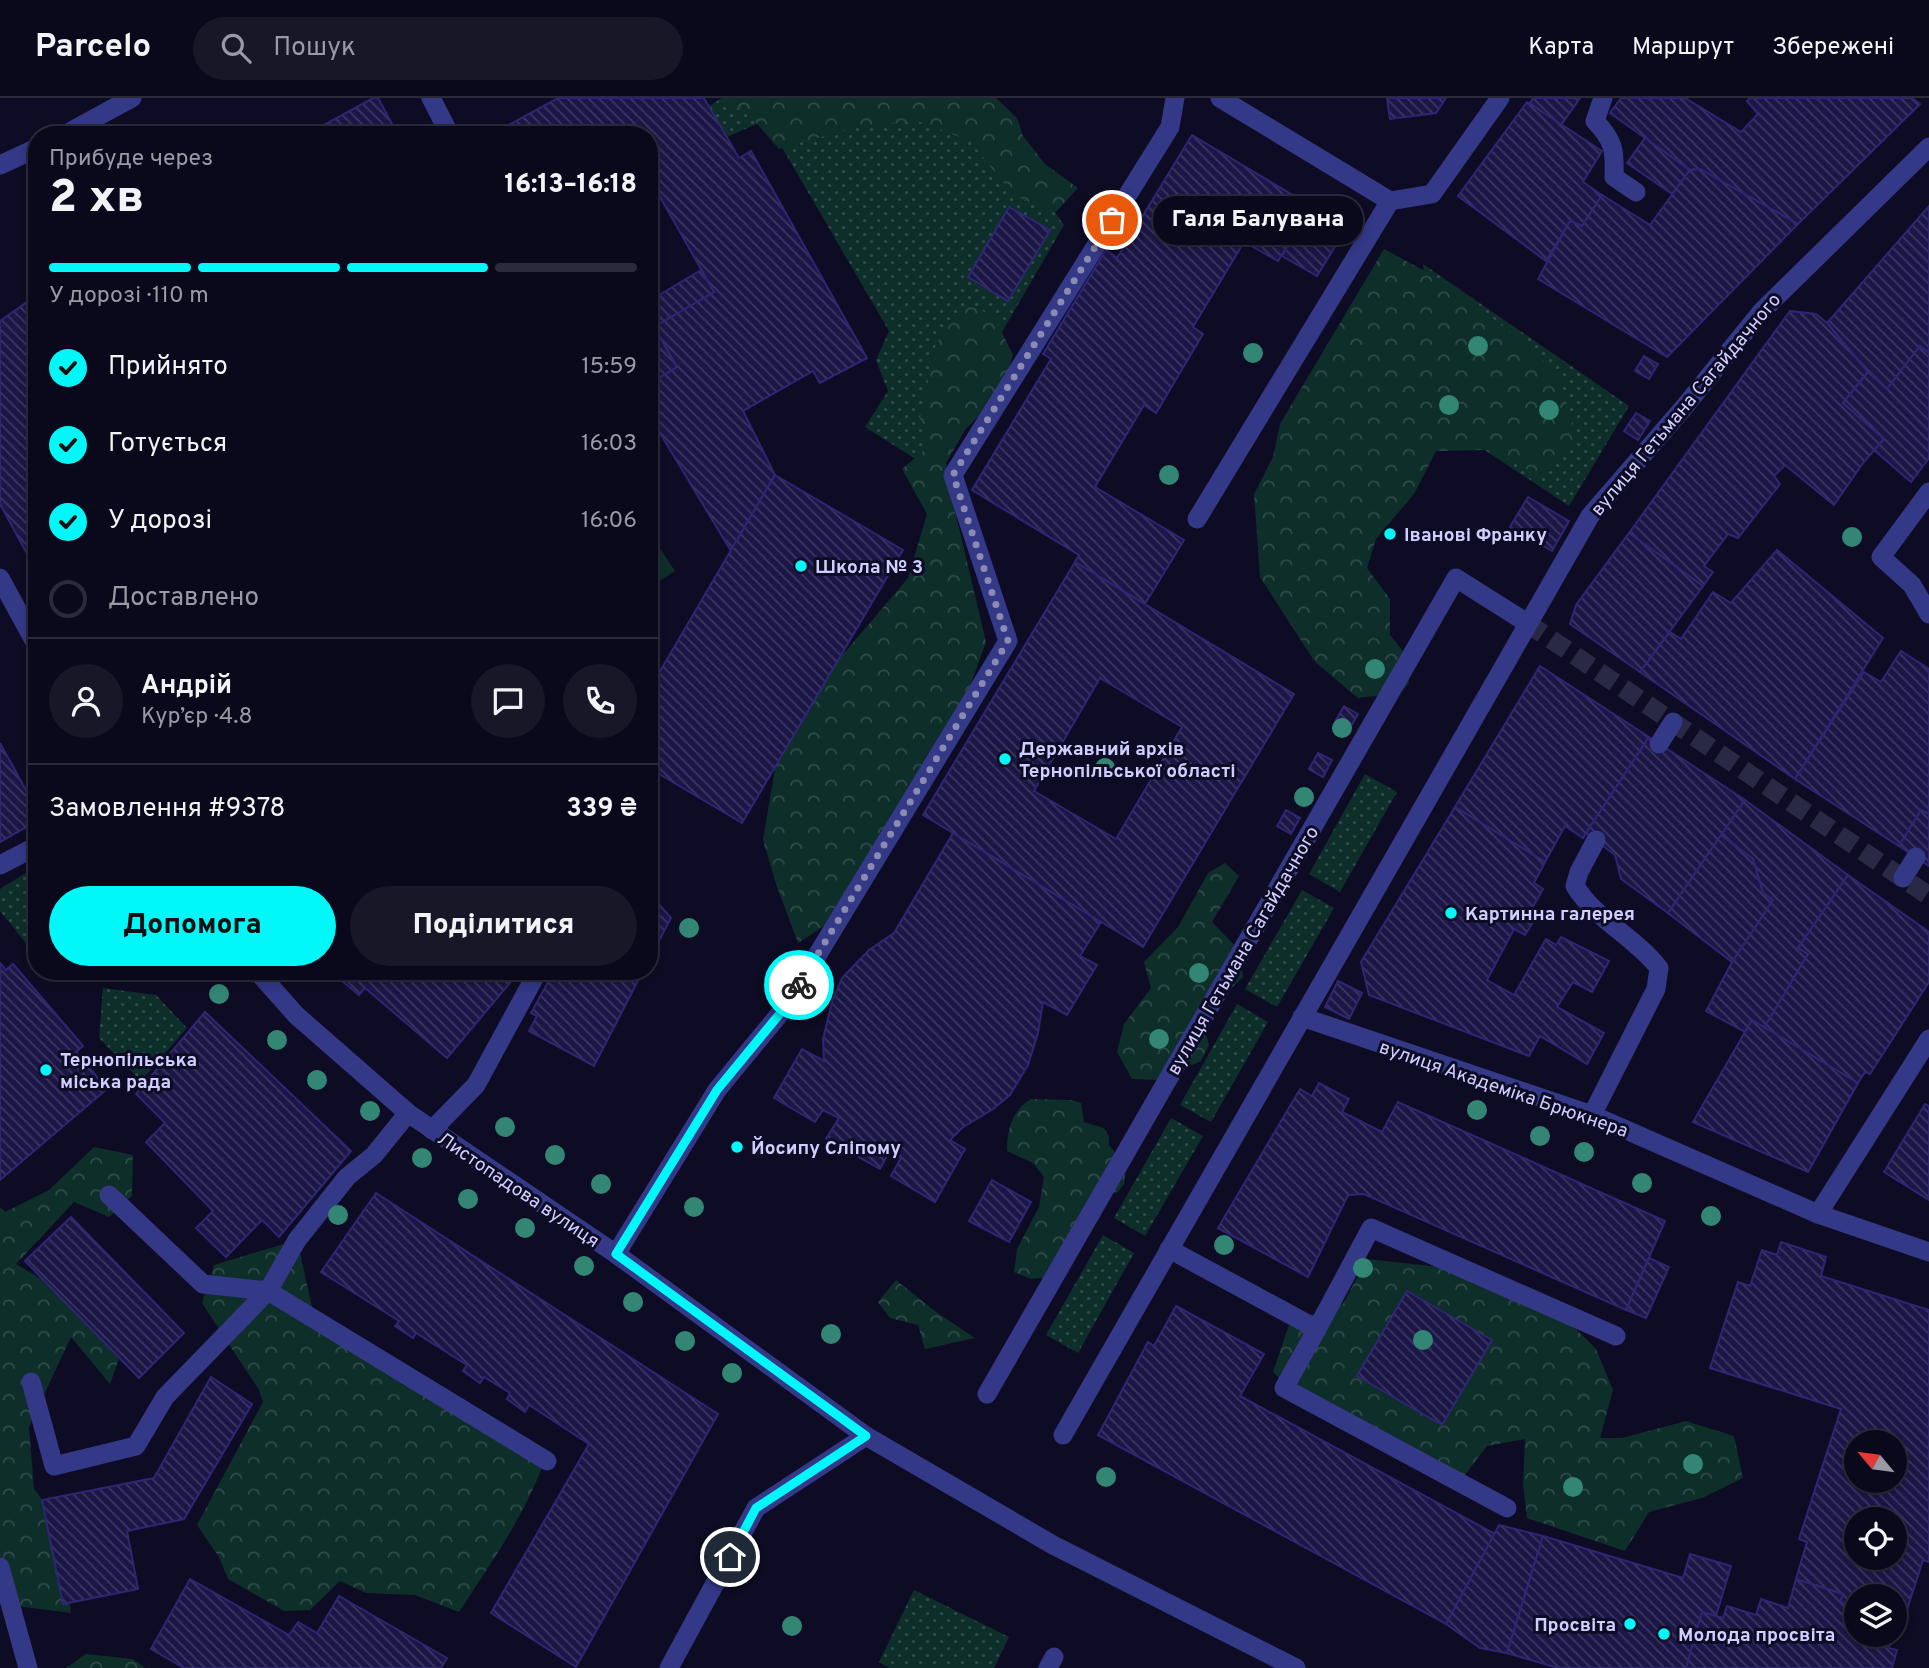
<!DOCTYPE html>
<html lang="uk">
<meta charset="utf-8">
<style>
body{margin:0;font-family:Overpass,sans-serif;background:#181728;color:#f1f3f6;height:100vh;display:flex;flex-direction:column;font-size:26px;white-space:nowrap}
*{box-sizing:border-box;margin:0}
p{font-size:23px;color:#999aa3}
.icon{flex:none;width:38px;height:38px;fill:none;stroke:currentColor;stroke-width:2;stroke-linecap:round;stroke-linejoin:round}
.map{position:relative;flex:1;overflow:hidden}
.sheet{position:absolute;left:28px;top:28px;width:630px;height:854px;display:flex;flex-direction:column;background:#0a091b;border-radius:28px;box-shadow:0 4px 10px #0003,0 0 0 2px #2a2a3a}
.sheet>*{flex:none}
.needle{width:46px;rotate:299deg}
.buttons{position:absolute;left:1844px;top:1332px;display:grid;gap:14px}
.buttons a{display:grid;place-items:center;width:63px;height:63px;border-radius:50%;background:#0a091b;box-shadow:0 4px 10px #0003,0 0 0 2px #2a2a3a;font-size:35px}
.pin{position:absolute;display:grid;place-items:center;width:60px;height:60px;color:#fff;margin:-30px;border:4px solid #fff;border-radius:50%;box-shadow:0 2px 7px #0007}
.courier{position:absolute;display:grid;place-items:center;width:70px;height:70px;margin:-35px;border:5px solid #00f9f8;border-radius:50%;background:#fff;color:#222;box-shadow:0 2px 9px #0007}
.bubble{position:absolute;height:49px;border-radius:24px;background:#0a091b;box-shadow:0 4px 10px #0003,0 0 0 2px #2a2a3a;font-size:23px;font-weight:800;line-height:49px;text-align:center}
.headline em{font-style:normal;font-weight:800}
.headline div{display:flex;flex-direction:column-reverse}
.headline{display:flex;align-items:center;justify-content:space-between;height:119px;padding:0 21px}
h1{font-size:46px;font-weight:800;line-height:52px}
.bar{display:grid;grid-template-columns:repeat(4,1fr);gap:10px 7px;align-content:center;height:84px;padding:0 21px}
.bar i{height:9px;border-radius:5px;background:#2a2a3a}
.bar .current{background:#00f9f8}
.bar p{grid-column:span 4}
.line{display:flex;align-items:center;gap:18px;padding:0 21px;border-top:2px solid #2a2a3a}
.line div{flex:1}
.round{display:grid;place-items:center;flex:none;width:74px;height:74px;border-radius:37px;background:#181728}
ol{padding:0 21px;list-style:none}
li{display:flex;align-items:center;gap:21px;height:77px}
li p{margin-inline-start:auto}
li .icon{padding:7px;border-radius:50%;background:#00f9f8;color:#111;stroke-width:4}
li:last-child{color:#999aa3}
li i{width:38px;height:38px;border:4px solid #2a2a3a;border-radius:50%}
.primary-button{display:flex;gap:14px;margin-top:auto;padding:14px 21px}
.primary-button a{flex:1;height:80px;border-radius:42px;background:#00f9f8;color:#111;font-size:28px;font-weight:800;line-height:80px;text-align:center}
.primary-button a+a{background:#181728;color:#f1f3f6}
header{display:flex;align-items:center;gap:42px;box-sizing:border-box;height:98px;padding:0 35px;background:#0a091b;border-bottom:2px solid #2a2a3a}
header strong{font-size:33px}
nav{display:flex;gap:38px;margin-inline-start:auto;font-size:24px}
.search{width:490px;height:63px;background:#181728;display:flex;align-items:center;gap:18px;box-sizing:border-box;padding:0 24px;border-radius:38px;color:#999aa3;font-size:26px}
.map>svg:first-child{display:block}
</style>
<header>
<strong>Parcelo</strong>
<div class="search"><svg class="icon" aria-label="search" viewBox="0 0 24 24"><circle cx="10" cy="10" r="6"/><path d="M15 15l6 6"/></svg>Пошук</div>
<nav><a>Карта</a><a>Маршрут</a><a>Збережені</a></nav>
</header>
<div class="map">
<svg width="1929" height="1570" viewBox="0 0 1929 1570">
<defs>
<pattern id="grass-dots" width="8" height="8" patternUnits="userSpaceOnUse" patternTransform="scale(1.75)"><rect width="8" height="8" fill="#0e2e2a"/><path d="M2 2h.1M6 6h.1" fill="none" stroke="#304b4a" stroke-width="1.8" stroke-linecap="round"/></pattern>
<pattern id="forest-crowns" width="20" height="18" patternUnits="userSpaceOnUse" patternTransform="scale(1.75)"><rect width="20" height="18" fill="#0e2e2a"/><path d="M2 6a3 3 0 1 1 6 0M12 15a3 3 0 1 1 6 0" fill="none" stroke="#304b4a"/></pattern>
<pattern id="building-back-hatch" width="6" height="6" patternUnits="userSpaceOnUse" patternTransform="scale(1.75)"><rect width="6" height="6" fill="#1b1646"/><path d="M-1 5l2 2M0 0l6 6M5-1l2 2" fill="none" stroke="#3b3762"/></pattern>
</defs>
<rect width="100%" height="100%" fill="#0d0c24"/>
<g fill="url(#grass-dots)">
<polygon points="722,0 975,0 1064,127 925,367 865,329 888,293 876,262 889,233 766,22 727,39 709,8"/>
<polygon points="1423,166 1629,308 1569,408 1441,323"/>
<polygon points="1365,676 1397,694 1340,794 1309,776"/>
<polygon points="37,768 37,859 0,813 0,791"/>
<polygon points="1302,792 1334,810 1277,909 1245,891"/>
<polygon points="103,890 156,897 187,930 141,983 99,940"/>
<polygon points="1237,906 1268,924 1211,1024 1180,1007"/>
<polygon points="1171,1020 1203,1038 1145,1138 1114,1120"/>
<polygon points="1103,1137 1134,1155 1078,1255 1046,1237"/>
<polygon points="914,1492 1009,1539 994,1570 889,1570 879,1564"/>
</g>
<g fill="url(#forest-crowns)">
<polygon points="722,0 996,0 1017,20 1023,38 1045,66 1078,90 1055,115 1013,97 970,43 917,23 856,29 779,51 751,19"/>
<polygon points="1384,151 1458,191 1555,272 1571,318 1575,349 1542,379 1489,352 1436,353 1414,396 1376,441 1367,470 1390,501 1390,537 1406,557 1409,585 1400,595 1358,600 1315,564 1260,479 1254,396 1273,359 1280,326"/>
<polygon points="968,203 996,222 1013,257 1002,294 965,332 946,365 955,413 986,544 965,602 836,820 798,845 776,786 763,742 778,653 829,573 908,480 927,416 902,371 928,349 919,325 936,245"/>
<polygon points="1225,765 1239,778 1212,824 1239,852 1243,879 1202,919 1209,947 1201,963 1160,982 1132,981 1117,954 1124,926 1151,890 1144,864 1178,829 1208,775"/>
<path d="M1031,1001L1071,1002L1081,1005L1084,1024L1104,1030L1109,1039V1047L1126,1069L1124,1086L1118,1094L1091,1098L1049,1179L1031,1181L1014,1174L1017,1151L1039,1109L1044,1079L1033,1065L1007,1053C1007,1032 1012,1012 1031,1001Z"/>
<polygon points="94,1049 133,1057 132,1098 109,1119 74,1104 16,1166 48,1185 119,1261 110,1286 71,1239 29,1329 34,1391 76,1445 66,1472 71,1515 0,1506 0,1109 5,1114 49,1092"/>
<path d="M297,1142L315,1222L543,1367C523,1420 490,1467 459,1514L415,1497L366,1495L340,1483L310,1512L284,1513L228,1481L219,1459L197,1427L263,1304L259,1292L202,1205L214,1167Z"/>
<polygon points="1367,1161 1467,1172 1563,1218 1596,1251 1613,1292 1600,1340 1622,1340 1686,1323 1734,1338 1743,1380 1702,1400 1649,1414 1625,1453 1527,1420 1523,1386 1525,1341 1487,1348 1461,1382 1309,1309 1273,1274 1290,1224 1343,1206"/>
<polygon points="896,1182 936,1214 975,1240 925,1251 918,1227 890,1220 878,1204"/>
<polygon points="86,1556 133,1561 145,1570 66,1570"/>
</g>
<polygon fill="#0e2e2a" points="649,434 675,473 649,490"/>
<g fill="url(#building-back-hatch)" stroke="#2e2674" stroke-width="2" fill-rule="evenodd">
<polygon points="373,0 378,0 398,37 306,37"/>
<polygon points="558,0 704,0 739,60 751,53 867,260 820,285 813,273 743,313 775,377 731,453 649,317 649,286 677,269 654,229 714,194 660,99 655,102 657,125 649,137 649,37 512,37 507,28"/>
<polygon points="1387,0 1446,0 1436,15 1390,21"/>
<polygon points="1533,0 1580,0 1561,27 1530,5"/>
<polygon points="1621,0 1685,0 1741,34 1758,16 1747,3 1750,0 1912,0 1920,6 1798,126 1700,71 1690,72 1610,15"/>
<polygon points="1527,4 1602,53 1583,84 1602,97 1582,128 1570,123 1546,163 1458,98"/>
<polygon points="1192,37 1311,108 1278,163 1244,144 1193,229 1203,236 1156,315 1144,307 1095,389 1184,442 1145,506 1075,464 1079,457 972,392 1051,261 1043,256 1106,152 1117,160"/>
<polygon points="1645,40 1690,72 1672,96 1627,65"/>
<polygon points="1700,71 1798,126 1667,259 1538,181 1570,123 1582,128 1602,97 1650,127 1690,72"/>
<polygon points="1311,108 1347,129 1317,178 1282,158"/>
<polygon points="1929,108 1929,255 1920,248 1887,291 1868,274 1827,225"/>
<polygon points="1009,109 1050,132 1008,203 968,179"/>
<polygon points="701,172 714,194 654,229 677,269 649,286 649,203"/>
<polygon points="37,197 37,474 0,406 0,223"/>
<polygon points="1790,213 1816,216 1827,225 1868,274 1843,305 1884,341 1863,365 1834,407 1785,367 1774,378 1780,386 1738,440 1728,436 1704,468 1713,474 1703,488 1629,435"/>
<polygon points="1920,248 1929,255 1929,360 1911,384 1874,352 1884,341 1843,305 1868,274 1887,291"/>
<polygon points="1644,258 1658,266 1649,281 1635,273"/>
<polygon points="1636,315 1650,323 1638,342 1624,333"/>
<polygon points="775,377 903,452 742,725 649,670 649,592"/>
<polygon points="1528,399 1569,423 1552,453 1510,429"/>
<polygon points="1629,435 1703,488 1640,574 1570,526 1576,507"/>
<polygon points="1777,452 1883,540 1795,681 1640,574 1670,534 1681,541 1713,494 1731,505"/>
<path d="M1075,464L1294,596L1143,849L923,717ZM1100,580L1182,629L1116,741L1034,693Z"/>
<polygon points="1901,553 1929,571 1929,716 1921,712 1899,748 1795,681 1864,574 1881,584"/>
<polygon points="1540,568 1649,639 1583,740 1565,728 1545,764 1455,709"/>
<polygon points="1344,608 1358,616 1350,630 1336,622"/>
<polygon points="1649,639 1745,702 1668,815 1621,781 1615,757 1586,735"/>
<polygon points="0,645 27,694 33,690 37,698 37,723 0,744"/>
<polygon points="1318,655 1332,662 1323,679 1309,671"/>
<polygon points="1745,702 1848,777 1798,850 1808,856 1764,930 1752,922 1745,934 1706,913 1732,864 1773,802 1763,795 1753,761 1721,737"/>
<polygon points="1455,709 1545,764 1534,785 1543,791 1530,814 1537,818 1525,837 1514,831 1487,882 1514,897 1546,841 1556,847 1561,839 1609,863 1592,894 1573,884 1557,909 1604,935 1587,966 1540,938 1529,958 1369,897 1361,864"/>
<polygon points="1286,712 1300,720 1291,736 1277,728"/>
<polygon points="1921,712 1929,716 1929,768 1899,748"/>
<polygon points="953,735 1101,824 1080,858 1097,867 1067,917 1043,904 1038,935 1028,967 1010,997 993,1011 962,1030 950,1042 965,1051 935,1104 891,1078 901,1060 889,1054 880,1071 826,1041 839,1020 823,1012 815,1024 774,1000 802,951 824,963 823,941 832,904 842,880 869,852 894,835"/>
<polygon points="1721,737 1753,761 1763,795 1773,802 1732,864 1668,815"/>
<polygon points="1848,777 1929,834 1929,884 1870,976 1865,974 1858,985 1764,930 1808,856 1798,850"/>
<polygon points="649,795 671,820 649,862"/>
<polygon points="0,865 6,872 13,866 83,948 76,954 107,991 0,1082"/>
<polygon points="330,873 518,873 519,874 447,960 365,890 359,897"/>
<polygon points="561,873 643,873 594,968 529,933 537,918 531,915 553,875 559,878"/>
<polygon points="1338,883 1362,895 1349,921 1325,909"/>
<polygon points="205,914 351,1053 279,1139 262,1122 226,1159 196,1130 213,1113 146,1044 165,1025 136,996"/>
<polygon points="1752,922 1858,985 1808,1074 1693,1024"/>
<polygon points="1319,985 1349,1001 1342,1014 1382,1034 1398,1004 1665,1123 1626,1212 1364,1096 1348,1097 1308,1179 1218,1130 1300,991 1312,998"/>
<polygon points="1925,1006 1929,1008 1929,1102 1884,1074"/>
<polygon points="992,1082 1031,1104 1009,1144 969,1123"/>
<polygon points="376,1095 718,1316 576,1569 491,1515 589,1346 529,1307 525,1314 507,1301 510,1295 484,1279 480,1285 463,1273 467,1267 416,1235 413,1240 395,1228 399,1223 321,1174"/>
<polygon points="71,1119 184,1235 139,1280 25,1163"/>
<path d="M1781,1144L1826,1159L1821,1178L1929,1212V1464L1923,1462L1903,1524L1895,1522V1498H1857V1510L1840,1504L1843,1496L1796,1481L1807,1444L1799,1441L1841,1311L1710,1270L1738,1184L1750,1188L1762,1152L1777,1157ZM1857,1344H1895V1382H1857ZM1857,1421H1895V1460H1857Z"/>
<polygon points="1649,1160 1669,1169 1646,1220 1626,1212"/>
<polygon points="1407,1193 1492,1242 1442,1327 1357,1278"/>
<polygon points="1176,1208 1264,1256 1240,1298 1495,1436 1446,1526 1098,1337 1148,1244 1154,1248"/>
<polygon points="211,1279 252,1306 184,1421 127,1433 138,1491 63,1506 42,1402 154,1380"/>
<polygon points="1499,1427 1543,1438 1507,1555 1480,1550 1446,1526"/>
<polygon points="1543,1438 1683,1480 1690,1456 1731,1468 1716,1518 1702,1514 1686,1570 1558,1570 1507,1555"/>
<polygon points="190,1481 289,1537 298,1524 317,1535 339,1498 447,1560 441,1570 184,1570 151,1551"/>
<polygon points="1796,1481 1843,1496 1840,1504 1857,1510 1857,1536 1893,1536 1889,1550 1897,1552 1892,1570 1686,1570 1702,1514 1723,1520 1727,1508 1756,1517 1761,1501 1788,1510"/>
</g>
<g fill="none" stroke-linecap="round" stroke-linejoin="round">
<polyline stroke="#2a2945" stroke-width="19" stroke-dasharray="19 10" stroke-linecap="butt" points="1527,525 1929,798"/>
<g stroke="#333887" stroke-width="19">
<polyline points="431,0 450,37"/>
<polyline points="1220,0 1390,103"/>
<path d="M1603,0L1595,23C1614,43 1615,52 1614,79L1636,94"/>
<polyline points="1929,394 1881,459 1912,487 1929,516"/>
<polyline points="1197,421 1390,103 1432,96 1500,0"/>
<polyline points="1659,646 1673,624"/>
<polyline points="0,767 37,748"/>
<polyline points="1903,780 1916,759"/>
<polyline points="1302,919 1592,1017 1818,1116 1929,1154"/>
<polyline points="408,1015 374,1057 347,1079 297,1142 268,1193 547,1363"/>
<path d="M1592,1017L1656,891L1659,870C1635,839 1596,822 1575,788L1579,774L1596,742"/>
<polyline points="432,1032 476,987 538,873"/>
<polyline points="1818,1116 1929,941"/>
<polyline points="1169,1151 1317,1231 1371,1130 1616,1238"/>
<polyline points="616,1156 717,992 787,907 1008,543 953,377 1170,29 1175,0"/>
<polyline points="1317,1231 1284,1290 1507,1410"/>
<polyline points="31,1284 54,1368 136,1348 165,1299 268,1193 203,1186 109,1097"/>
<polyline points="0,1469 28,1570"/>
</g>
<g stroke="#333887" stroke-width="19">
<polyline points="987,1296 1456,480 1527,525"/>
<polyline points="1063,1337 1590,418 1685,308 1762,213 1929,49"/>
<polyline points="1048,1570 1054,1559"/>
</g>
<g stroke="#333887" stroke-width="19">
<polyline points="64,37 132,0"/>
<polyline points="0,67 37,50"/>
<polyline points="0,480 37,548"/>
<polyline points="257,873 296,917 408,1015 616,1156 866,1338 1053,1447 1296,1570"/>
<polyline points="669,1570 756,1410 866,1338"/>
</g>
</g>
<g fill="#328673">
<circle cx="1478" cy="248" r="10"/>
<circle cx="1253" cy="255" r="10"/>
<circle cx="1449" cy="307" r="10"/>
<circle cx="1549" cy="312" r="10"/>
<circle cx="1169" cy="377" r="10"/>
<circle cx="1852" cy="439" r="10"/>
<circle cx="1375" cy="571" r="10"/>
<circle cx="1342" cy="630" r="10"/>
<circle cx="1105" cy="670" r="10"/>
<circle cx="1304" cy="699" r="10"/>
<circle cx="689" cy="830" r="10"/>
<circle cx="1199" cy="875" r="10"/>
<circle cx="219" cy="896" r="10"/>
<circle cx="1159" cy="941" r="10"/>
<circle cx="277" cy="942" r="10"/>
<circle cx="317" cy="982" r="10"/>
<circle cx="1477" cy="1012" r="10"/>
<circle cx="370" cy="1013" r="10"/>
<circle cx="505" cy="1029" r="10"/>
<circle cx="1540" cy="1038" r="10"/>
<circle cx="1584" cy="1054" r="10"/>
<circle cx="555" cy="1057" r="10"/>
<circle cx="422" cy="1060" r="10"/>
<circle cx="1642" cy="1085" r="10"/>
<circle cx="601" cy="1086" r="10"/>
<circle cx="468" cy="1101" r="10"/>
<circle cx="694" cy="1109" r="10"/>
<circle cx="338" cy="1117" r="10"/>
<circle cx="1711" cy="1118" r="10"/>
<circle cx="525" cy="1130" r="10"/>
<circle cx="1224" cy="1147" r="10"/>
<circle cx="584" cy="1168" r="10"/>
<circle cx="1363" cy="1170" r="10"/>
<circle cx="633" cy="1204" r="10"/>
<circle cx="831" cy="1236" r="10"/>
<circle cx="1423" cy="1242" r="10"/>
<circle cx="685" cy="1243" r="10"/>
<circle cx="732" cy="1275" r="10"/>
<circle cx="1693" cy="1366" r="10"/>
<circle cx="1106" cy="1379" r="10"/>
<circle cx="1573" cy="1389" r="10"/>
<circle cx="792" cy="1528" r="10"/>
</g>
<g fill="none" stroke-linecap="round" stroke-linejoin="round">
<polyline stroke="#8b8ab2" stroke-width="7" stroke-dasharray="0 12.6" points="799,887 1008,543 953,377 1112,122"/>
<polyline stroke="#00f9f8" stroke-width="9" points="730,1459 756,1410 866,1338 616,1156 717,992 787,907 799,887"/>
</g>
<g fill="#00f9f8" stroke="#0d0c24" stroke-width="2.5">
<circle cx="1390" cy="436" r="7"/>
<circle cx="801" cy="468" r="7"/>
<circle cx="1005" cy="661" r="7"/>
<circle cx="1451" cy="815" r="7"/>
<circle cx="46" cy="972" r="7"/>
<circle cx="737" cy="1049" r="7"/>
<circle cx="1630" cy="1526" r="7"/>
<circle cx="1664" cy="1536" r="7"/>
</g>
<g text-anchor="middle" stroke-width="6" stroke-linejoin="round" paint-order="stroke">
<g font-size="19" fill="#cfceff" stroke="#0d0c24">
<text transform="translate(1685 306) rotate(-50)" y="7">вулиця Гетьмана Сагайдачного</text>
<text transform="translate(1242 852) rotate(-60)" y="7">вулиця Гетьмана Сагайдачного</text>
<text transform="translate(1504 990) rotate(19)" y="7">вулиця Академіка Брюкнера</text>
<text transform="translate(519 1091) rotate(34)" y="7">Листопадова вулиця</text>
</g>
<g font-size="19" font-weight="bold" fill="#cfceff" stroke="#0d0c24" text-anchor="start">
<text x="1404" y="443">Іванові Франку</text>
<text x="815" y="475">Школа № 3</text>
<text x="1019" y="657">Державний архів<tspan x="1019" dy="22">Тернопільської області</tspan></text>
<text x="1465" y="822">Картинна галерея</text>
<text x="60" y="968">Тернопільська<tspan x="60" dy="22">міська рада</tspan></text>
<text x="751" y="1056">Йосипу Сліпому</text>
<text x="1616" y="1533" text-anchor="end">Просвіта</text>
<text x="1678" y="1543">Молода просвіта</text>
</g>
</g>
</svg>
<div class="buttons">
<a><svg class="needle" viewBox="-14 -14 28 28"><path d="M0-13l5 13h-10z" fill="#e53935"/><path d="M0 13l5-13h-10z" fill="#999aa3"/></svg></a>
<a><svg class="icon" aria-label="locate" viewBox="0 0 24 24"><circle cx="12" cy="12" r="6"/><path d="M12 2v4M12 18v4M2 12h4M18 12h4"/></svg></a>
<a><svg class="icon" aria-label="layers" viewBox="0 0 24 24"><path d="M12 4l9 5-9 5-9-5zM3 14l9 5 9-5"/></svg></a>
</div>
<div class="pin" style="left:1112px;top:122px;background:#ea580c"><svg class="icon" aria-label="bag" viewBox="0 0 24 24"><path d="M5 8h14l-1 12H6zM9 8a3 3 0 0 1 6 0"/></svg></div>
<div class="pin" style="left:730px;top:1459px;background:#1f2937"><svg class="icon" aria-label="home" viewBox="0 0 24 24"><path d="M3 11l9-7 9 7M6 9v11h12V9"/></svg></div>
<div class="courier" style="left:799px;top:887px"><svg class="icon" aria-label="bike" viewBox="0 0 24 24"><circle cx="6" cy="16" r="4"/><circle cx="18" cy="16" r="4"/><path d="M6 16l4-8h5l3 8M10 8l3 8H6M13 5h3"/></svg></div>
<div class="bubble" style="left:1153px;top:98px;width:210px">Галя Балувана</div>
<section class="sheet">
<div class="headline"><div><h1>2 хв</h1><p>Прибуде через</p></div><em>16:13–16:18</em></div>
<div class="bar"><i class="current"></i><i class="current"></i><i class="current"></i><i></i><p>У дорозі · 110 m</p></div>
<ol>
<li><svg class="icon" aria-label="check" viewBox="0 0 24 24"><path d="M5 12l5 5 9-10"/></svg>Прийнято<p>15:59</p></li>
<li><svg class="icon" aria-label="check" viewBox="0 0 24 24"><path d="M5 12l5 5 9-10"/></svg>Готується<p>16:03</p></li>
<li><svg class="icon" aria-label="check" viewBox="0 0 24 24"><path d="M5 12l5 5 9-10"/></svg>У дорозі<p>16:06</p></li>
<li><i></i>Доставлено</li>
</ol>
<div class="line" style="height:126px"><a class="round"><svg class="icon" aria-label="person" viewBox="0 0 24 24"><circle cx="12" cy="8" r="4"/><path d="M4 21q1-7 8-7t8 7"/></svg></a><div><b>Андрій</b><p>Кур’єр · 4.8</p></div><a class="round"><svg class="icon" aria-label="chat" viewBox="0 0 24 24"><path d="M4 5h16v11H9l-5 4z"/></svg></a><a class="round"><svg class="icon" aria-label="phone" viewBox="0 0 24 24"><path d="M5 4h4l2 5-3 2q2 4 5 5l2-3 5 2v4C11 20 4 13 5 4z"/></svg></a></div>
<div class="line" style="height:91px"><div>Замовлення #9378</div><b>339 ₴</b></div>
<div class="primary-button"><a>Допомога</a><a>Поділитися</a></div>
</section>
</div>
